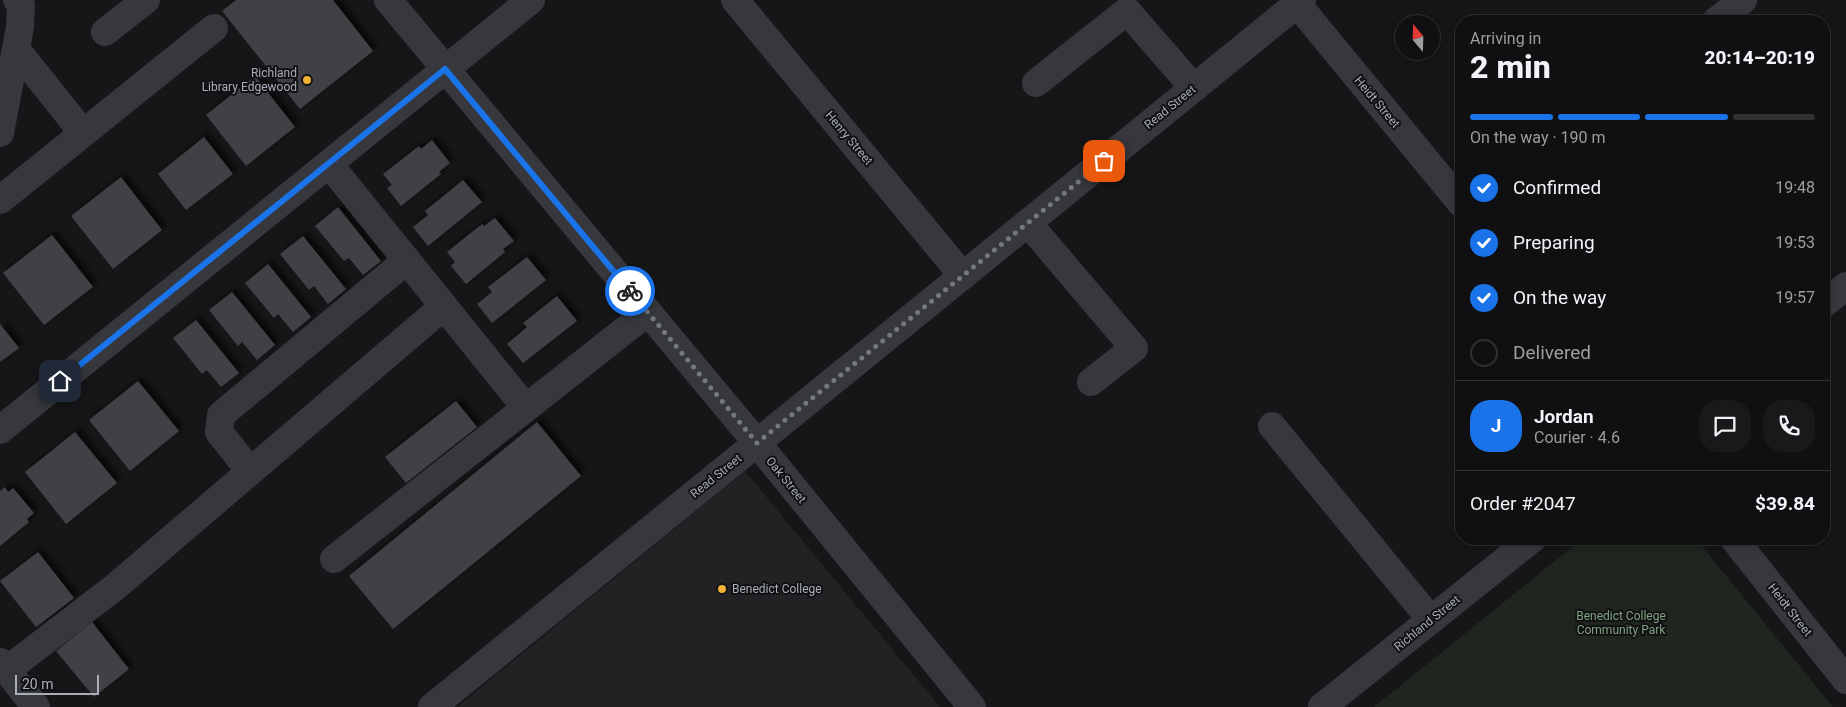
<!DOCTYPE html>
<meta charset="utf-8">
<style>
body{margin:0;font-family:Roboto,sans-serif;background:#19191b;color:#f1f3f6;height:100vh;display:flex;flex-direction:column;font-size:19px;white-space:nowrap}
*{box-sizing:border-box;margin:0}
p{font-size:16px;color:#9c9d9f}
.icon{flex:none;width:28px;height:28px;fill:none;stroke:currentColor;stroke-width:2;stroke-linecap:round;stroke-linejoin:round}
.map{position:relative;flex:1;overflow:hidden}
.drawer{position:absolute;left:1455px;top:15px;width:375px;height:530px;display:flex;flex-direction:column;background:#101012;border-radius:20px;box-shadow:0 2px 8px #0003,0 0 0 1px #303032}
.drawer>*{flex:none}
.needle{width:32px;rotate:341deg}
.fabs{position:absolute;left:1395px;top:15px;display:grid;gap:10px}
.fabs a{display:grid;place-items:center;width:45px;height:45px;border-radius:50%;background:#101012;box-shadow:0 2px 8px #0003,0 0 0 1px #303032;font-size:25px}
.scale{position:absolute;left:15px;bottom:12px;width:84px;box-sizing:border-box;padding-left:5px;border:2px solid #a8adb8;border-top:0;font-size:14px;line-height:18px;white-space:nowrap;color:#a8adb8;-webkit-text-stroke:4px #111113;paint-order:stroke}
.pin{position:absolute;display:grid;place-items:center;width:42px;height:42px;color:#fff;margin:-21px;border-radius:10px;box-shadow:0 2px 8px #0006}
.courier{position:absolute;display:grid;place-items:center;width:50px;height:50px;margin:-25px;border:4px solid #1a73e8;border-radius:50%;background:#fff;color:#222;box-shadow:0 1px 6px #0007}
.head em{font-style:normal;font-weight:800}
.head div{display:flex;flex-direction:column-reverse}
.head{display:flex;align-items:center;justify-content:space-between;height:85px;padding:0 15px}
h1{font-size:32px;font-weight:800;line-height:38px}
.bar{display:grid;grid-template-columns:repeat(4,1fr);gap:8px 5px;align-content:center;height:60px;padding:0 15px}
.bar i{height:6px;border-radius:4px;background:#303032}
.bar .active{background:#1a73e8}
.bar p{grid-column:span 4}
.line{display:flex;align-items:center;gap:12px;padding:0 15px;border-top:1px solid #303032}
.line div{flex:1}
.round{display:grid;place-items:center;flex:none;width:52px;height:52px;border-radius:20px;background:#19191b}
ol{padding:0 15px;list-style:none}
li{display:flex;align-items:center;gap:15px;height:55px}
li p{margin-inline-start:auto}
li .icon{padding:5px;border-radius:50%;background:#1a73e8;color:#fff;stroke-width:4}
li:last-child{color:#9c9d9f}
li i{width:28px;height:28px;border:2px solid #303032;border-radius:50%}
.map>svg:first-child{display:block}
</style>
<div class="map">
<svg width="1846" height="707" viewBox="0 0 1846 707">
<defs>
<filter id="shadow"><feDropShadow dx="4.5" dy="-4.5" stdDeviation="2.5" flood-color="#0009"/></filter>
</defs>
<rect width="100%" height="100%" fill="#161618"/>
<polygon fill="#222225" points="745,471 940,707 457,707"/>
<polygon fill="#1e261f" points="1582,539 1696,539 1833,707 1374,707"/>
<g fill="#404145" filter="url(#shadow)">
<polygon points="236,0 333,0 373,51 300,109 222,11"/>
<polygon points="255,76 295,127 246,166 206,115"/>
<polygon points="204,137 233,174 186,210 158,174"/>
<polygon points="432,140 450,163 439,172 441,174 401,206 387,188 392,185 383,174 419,146 421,149"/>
<polygon points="121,177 162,230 113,269 71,216"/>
<polygon points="463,180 482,202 428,246 413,227 428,215 425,211"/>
<polygon points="338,207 381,261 363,275 349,258 344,261 315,226"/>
<polygon points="495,218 514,241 503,249 505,252 466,284 451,266 455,262 447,252 482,224 484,226"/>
<polygon points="52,235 93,287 44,325 3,273"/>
<polygon points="303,236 346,289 328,304 314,286 309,290 280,254"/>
<polygon points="527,257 546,280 492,323 477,304 492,292 488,287"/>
<polygon points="268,264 311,317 293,332 278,314 274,318 245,283"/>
<polygon points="232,292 275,345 257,360 242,342 238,346 209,310"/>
<polygon points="557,296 577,321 523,363 507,344 527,327 523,323"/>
<polygon points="196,320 239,373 221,387 207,370 202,374 173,338"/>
<polygon points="0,324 19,348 0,362"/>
<polygon points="138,381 179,431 130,471 89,420"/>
<polygon points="456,401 477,427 406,483 385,457"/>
<polygon points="537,422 581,476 393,629 349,576"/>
<polygon points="75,432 117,483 66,524 25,472"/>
<polygon points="5,487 8,492 13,488 34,513 27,519 29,522 0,546 0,491"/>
<polygon points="38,552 74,598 36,627 0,581"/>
<polygon points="92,622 129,669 94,697 56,651"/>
</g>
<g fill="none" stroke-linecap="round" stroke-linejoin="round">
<g stroke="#37383d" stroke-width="28">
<polyline points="388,0 757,443 972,707"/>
<polyline points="735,0 963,276"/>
<polyline points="1294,0 1461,203"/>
<polyline points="1716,21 1743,0"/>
<polyline points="105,32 146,0"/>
<polyline points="16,49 83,133"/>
<polyline points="1036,83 1127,11 1194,88"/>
<polyline points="0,133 20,27 21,5 17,0"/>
<polyline points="329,164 526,408"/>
<polyline points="0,200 214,28"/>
<polyline points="1028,223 1134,348 1091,382"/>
<polyline points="1824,304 1846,286"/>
<polyline points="1272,426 1431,620"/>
<polyline points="0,430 531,0"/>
<polyline points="250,471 219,432 221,415 407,260"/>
<polyline points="1734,539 1846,680"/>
<polyline points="334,559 648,312"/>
<polyline points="0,662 36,707"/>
<polyline points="7,670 115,587 444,306"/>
<polyline points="432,707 1302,0"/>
<polyline points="1322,707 1532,539"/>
</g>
</g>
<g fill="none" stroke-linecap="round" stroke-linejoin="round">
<polyline stroke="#757880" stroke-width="5" stroke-dasharray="0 9" points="630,291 757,443 1104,161"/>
<polyline stroke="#1a73e8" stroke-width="6" points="60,381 445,69 630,291"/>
</g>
<g fill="#f2b134" stroke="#111113" stroke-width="2">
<circle cx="307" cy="80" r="5"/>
<circle cx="722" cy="589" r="5"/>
</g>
<g text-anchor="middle" stroke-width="4" stroke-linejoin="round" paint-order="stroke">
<g font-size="12" fill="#a8adb8" stroke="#111113" text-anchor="end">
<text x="297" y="77">Richland<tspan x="297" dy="14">Library Edgewood</tspan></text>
<text x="732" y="593" text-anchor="start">Benedict College</text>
</g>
<g font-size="12" fill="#a8adb8" stroke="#111113">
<text transform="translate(1377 102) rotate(50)" y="4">Heidt Street</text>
<text transform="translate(1170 107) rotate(-39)" y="4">Read Street</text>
<text transform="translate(849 138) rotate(50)" y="4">Henry Street</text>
<text transform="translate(716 476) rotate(-39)" y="4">Read Street</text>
<text transform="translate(786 480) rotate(51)" y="4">Oak Street</text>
<text transform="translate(1790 610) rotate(52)" y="4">Heidt Street</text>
<text transform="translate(1427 623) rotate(-39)" y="4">Richland Street</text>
</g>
<g font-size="12" fill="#7fa381" stroke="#111113">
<text x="1621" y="620">Benedict College<tspan x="1621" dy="14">Community Park</tspan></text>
</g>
</g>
</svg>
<div class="fabs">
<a><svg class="needle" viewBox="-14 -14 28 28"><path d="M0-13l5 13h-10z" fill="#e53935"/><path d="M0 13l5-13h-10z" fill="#9c9d9f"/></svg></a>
</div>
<div class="scale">20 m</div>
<div class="pin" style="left:1104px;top:161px;background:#ea580c"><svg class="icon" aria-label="bag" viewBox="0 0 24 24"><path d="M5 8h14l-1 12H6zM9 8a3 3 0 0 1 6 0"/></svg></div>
<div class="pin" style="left:60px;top:381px;background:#1f2937"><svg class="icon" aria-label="home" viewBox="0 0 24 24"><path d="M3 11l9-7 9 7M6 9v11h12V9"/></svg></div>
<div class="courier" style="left:630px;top:291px"><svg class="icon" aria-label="bike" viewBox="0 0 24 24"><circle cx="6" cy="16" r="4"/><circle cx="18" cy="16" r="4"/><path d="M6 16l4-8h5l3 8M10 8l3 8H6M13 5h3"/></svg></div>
<section class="drawer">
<div class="head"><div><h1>2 min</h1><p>Arriving in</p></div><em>20:14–20:19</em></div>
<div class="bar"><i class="active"></i><i class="active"></i><i class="active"></i><i></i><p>On the way · 190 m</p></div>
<ol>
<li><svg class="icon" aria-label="check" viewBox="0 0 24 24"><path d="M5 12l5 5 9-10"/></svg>Confirmed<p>19:48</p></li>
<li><svg class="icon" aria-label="check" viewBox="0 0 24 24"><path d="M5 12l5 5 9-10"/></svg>Preparing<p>19:53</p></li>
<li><svg class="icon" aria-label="check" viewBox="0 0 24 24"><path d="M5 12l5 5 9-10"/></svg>On the way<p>19:57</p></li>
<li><i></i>Delivered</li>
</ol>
<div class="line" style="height:90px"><b class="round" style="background:#1a73e8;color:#fff">J</b><div><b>Jordan</b><p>Courier · 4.6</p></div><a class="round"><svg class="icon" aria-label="chat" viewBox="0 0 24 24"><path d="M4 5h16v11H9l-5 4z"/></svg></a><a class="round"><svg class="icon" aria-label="phone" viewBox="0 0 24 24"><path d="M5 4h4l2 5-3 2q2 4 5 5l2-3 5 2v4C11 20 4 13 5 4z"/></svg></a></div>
<div class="line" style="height:65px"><div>Order #2047</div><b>$39.84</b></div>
</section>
</div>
